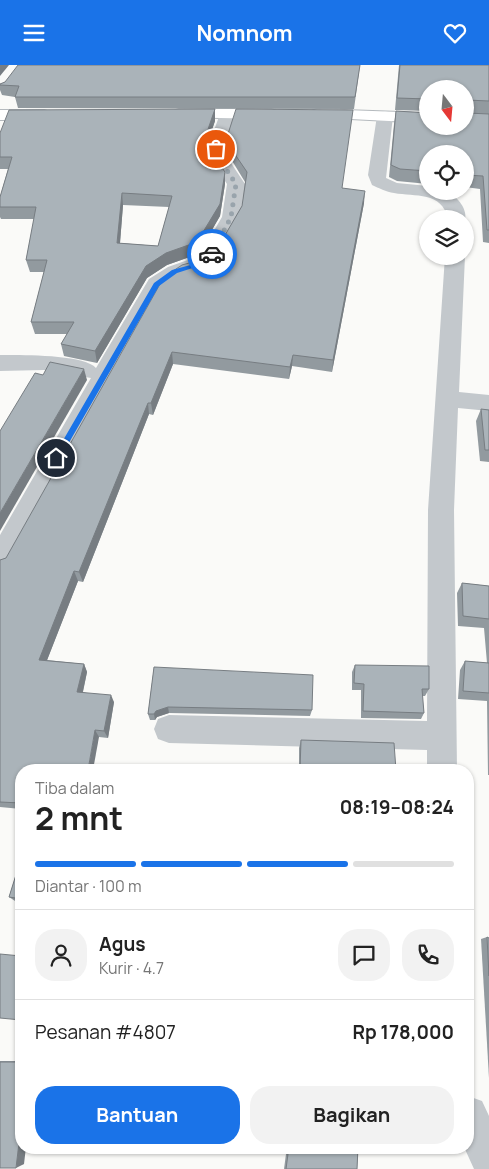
<!DOCTYPE html>
<html lang="id">
<meta charset="utf-8">
<style>
body{margin:0;font-family:Manrope,sans-serif;background:#f2f2f2;color:#222;height:100vh;display:flex;flex-direction:column;font-size:19px;white-space:nowrap}
*{box-sizing:border-box;margin:0}
p{font-size:16px;color:#767676}
.icon{flex:none;width:28px;height:28px;fill:none;stroke:currentColor;stroke-width:2;stroke-linecap:round;stroke-linejoin:round}
.map{position:relative;flex:1;overflow:hidden}
.sheet{position:absolute;left:15px;top:699px;width:459px;height:390px;display:flex;flex-direction:column;background:#fff;border-radius:20px;box-shadow:0 1px 4px #0004}
.sheet>*{flex:none}
.needle{width:32px;rotate:164deg}
.fabs{position:absolute;left:419px;top:15px;display:grid;gap:10px}
.fabs a{display:grid;place-items:center;width:55px;height:55px;border-radius:50%;background:#fff;box-shadow:0 1px 4px #0004;font-size:25px}
.pin{position:absolute;display:grid;place-items:center;width:42px;height:42px;color:#fff;margin:-21px;border:2px solid #fff;border-radius:50%;box-shadow:0 1px 5px #0007}
.courier{position:absolute;display:grid;place-items:center;width:50px;height:50px;margin:-25px;border:4px solid #1a73e8;border-radius:50%;background:#fff;color:#222;box-shadow:0 1px 6px #0007}
.overview em{font-style:normal;font-weight:700}
.overview div{display:flex;flex-direction:column-reverse}
.overview{display:flex;align-items:center;justify-content:space-between;height:85px;padding:0 20px}
h1{font-size:32px;font-weight:700;line-height:38px}
.bar{display:grid;grid-template-columns:repeat(4,1fr);gap:8px 5px;align-content:center;height:60px;padding:0 20px}
.bar i{height:6px;border-radius:4px;background:#e0e0e0}
.bar .selected{background:#1a73e8}
.bar p{grid-column:span 4}
.line{display:flex;align-items:center;gap:12px;padding:0 20px;border-top:1px solid #e0e0e0}
.line div{flex:1}
.round{display:grid;place-items:center;flex:none;width:52px;height:52px;border-radius:20px;background:#f2f2f2}
.action{display:flex;gap:10px;margin-top:auto;padding:10px 20px}
.action a{flex:1;height:58px;border-radius:20px;background:#1a73e8;color:#fff;font-size:20px;font-weight:700;line-height:58px;text-align:center}
.action a+a{background:#f2f2f2;color:#222}
header{display:flex;justify-content:space-between;align-items:center;height:65px;padding:0 20px;background:#1a73e8;color:#fff;font-size:22px;font-weight:700}
.map>svg:first-child{display:block}
</style>
<header><svg class="icon" aria-label="menu" viewBox="0 0 24 24"><path d="M4 6h16M4 12h16M4 18h16"/></svg>Nomnom<svg class="icon" aria-label="heart" viewBox="0 0 24 24"><path d="M12 20l-8-8c-3-5 5-10 8-4 3-6 11-1 8 4z"/></svg></header>
<div class="map">
<svg width="489" height="1104" viewBox="0 0 489 1104">
<rect width="100%" height="100%" fill="#fafaf8"/>
<g fill="none" stroke-linecap="round" stroke-linejoin="round">
<defs>
<g id="major">
<polygon points="179,44 271,44 277,46 279,49 277,52 271,54 173,52 171,49 173,46"/>
<polygon points="317,44 428,48 428,58 311,52 309,49 311,46"/>
<polygon points="0,45 44,45 50,47 52,50 50,53 44,55 0,55"/>
</g>
</defs>
<use href="#major" stroke="#b5babe" stroke-width="2"/>
<g fill="#c3c8cc" fill-rule="evenodd">
<path d="M228,44L234,46L236,49L225,84L229,95L245,119L240,152L213,199L207,203L182,210L164,223L9,502L0,505V470L91,313L44,305L0,306V290C19,290 84,289 96,303L149,214L168,202L199,191L222,152L227,119L211,95L207,84L220,49L222,46Z"/>
<path d="M385,46L391,48L393,51L386,113L397,118L428,121V126H448C458,133 468,144 465,156V154H448C442,126 415,132 394,128C386,127 379,123 372,120L368,110L377,51L379,48Z"/>
<polygon points="445,191 465,191 459,327 489,330 489,346 458,343 454,445 457,705 427,705 427,685 169,678 158,674 154,664 158,654 169,650 427,656 428,445"/>
<polygon points="468,1031 482,1036 489,1051 489,1104 474,1104 464,1082 468,1082"/>
</g>
<use href="#major" fill="#fff" fill-rule="evenodd"/>
</g>
<g fill="#929a9f" fill-rule="evenodd">
<polygon points="360,0 354,44 18,43 15,32 2,30 0,25 0,19 5,17"/>
<polygon points="399,0 489,0 489,178 483,177 480,124 465,122 465,89 428,89 428,119 397,116 389,112 394,59 396,46 465,61 428,24 428,46 395,45"/>
<path d="M215,44V56L207,79L225,119L220,151L198,189L167,200L147,213L97,298L64,291L61,279L67,269H35L31,257L44,207H30L26,195L34,154H1L0,152V132L8,104H0V68ZM123,140L169,142L158,181L120,178Z"/>
<polygon points="227,72 342,123 364,138 332,307 292,301 289,314 173,299 153,350 149,349 83,517 78,516 47,595 84,599 87,607 83,627 114,637 108,673 99,672 21,705 21,744 0,742 0,495 6,493 207,193 214,189 242,141 245,117 231,94 227,84"/>
<polygon points="481,344 489,345 489,397 480,396 476,356"/>
<polygon points="462,518 489,521 489,710 488,710 487,636 458,634 460,605 465,596 487,598 484,563 458,561 457,528"/>
<polygon points="355,600 429,624 425,631 422,631 424,648 421,654 361,653 361,625 352,625 352,607"/>
<polygon points="154,602 312,645 310,651 169,648 157,652 155,655 150,655 148,649"/>
<polygon points="301,675 396,705 299,705 299,683"/>
<polygon points="21,794 21,837 15,836 9,832"/>
<polygon points="487,872 489,873 489,1013 481,874"/>
<polygon points="0,996 21,996 21,1082 24,1099 0,1103"/>
<polygon points="282,1082 358,1082 357,1104 284,1104 286,1089 283,1088"/>
</g>
<g fill="#777d82">
<polygon points="0,0 9,0 0,11"/>
<polygon points="215,44 215,56 205,85 205,73"/>
<polygon points="225,107 225,119 220,151 198,189 167,200 147,213 97,298 95,286 146,201"/>
<polygon points="365,126 364,138 332,307 333,295"/>
<polygon points="122,128 123,140 119,190 117,178"/>
<polygon points="172,287 173,299 153,350 151,338"/>
<polygon points="293,290 292,301 289,314 290,302"/>
<polygon points="84,304 87,315 0,466 0,448"/>
<polygon points="148,338 149,349 83,517 79,507"/>
<polygon points="74,506 78,516 44,603 39,595"/>
<polygon points="84,599 87,607 81,635 77,627"/>
<polygon points="111,630 114,637 108,673 104,666"/>
<polygon points="168,642 169,648 157,652 155,655 154,649 156,646"/>
<polygon points="95,665 99,672 93,705 88,705"/>
<polygon points="21,1061 21,1082 26,1082 24,1099 16,1103"/>
</g>
<g fill="#aab3b9" stroke="#777d82" fill-rule="evenodd">
<polygon points="18,0 360,0 355,32 15,32 19,21 0,20 0,19 5,17"/>
<polygon points="400,0 489,0 489,36 467,35 467,48 489,49 489,165 487,165 483,111 465,110 465,89 428,89 428,106 400,104 391,100 396,46 428,48 428,61 465,61 465,24 428,24 428,34 397,33"/>
<path d="M215,44L205,73L209,84L225,107L220,139L197,177L166,188L146,201L95,286L61,279L74,257H31L47,195H26L36,142H0V132L12,92H0V68L9,45ZM122,128L172,131L158,181L117,178Z"/>
<polygon points="236,44 353,45 342,123 365,126 333,295 293,290 290,302 172,287 151,338 148,338 79,507 74,506 39,595 84,599 77,627 111,630 104,666 95,665 88,705 21,705 21,738 0,737 0,495 6,493 164,212 182,200 207,193 214,189 242,141 247,107 230,82 227,72"/>
<polygon points="50,297 84,304 0,448 0,366 35,308 43,310"/>
<polygon points="481,344 489,345 489,385 485,385"/>
<polygon points="462,518 489,521 489,554 463,551"/>
<polygon points="465,596 489,598 489,628 463,626"/>
<polygon points="355,600 429,601 429,624 422,624 424,648 363,646 364,619 354,618"/>
<polygon points="154,602 313,610 312,645 168,642 156,646 154,649 148,649"/>
<polygon points="301,675 394,678 396,705 300,705"/>
<polygon points="21,794 21,834 9,832"/>
<polygon points="487,872 489,873 489,911"/>
<polygon points="0,889 21,891 21,955 0,953"/>
<polygon points="0,997 21,997 21,1061 16,1103 0,1103"/>
<polygon points="283,1082 358,1082 357,1104 286,1104 288,1089 283,1088"/>
</g>
<polygon fill="#1a73e8" points="210,187 215,189 202,200 177,208 159,221 59,395 54,395 54,391 154,218 172,205 198,198"/>
<g fill="none" stroke-linecap="round" stroke-linejoin="round">
<polyline stroke="#99a4ac" stroke-width="5" stroke-dasharray="0 9" points="212,189 231,152 236,119 220,95 216,84"/>
</g>
</svg>
<div class="fabs">
<a><svg class="needle" viewBox="-14 -14 28 28"><path d="M0-13l5 13h-10z" fill="#e53935"/><path d="M0 13l5-13h-10z" fill="#767676"/></svg></a>
<a><svg class="icon" aria-label="locate" viewBox="0 0 24 24"><circle cx="12" cy="12" r="6"/><path d="M12 2v4M12 18v4M2 12h4M18 12h4"/></svg></a>
<a><svg class="icon" aria-label="layers" viewBox="0 0 24 24"><path d="M12 4l9 5-9 5-9-5zM3 14l9 5 9-5"/></svg></a>
</div>
<div class="pin" style="left:216px;top:84px;background:#ea580c"><svg class="icon" aria-label="bag" viewBox="0 0 24 24"><path d="M5 8h14l-1 12H6zM9 8a3 3 0 0 1 6 0"/></svg></div>
<div class="pin" style="left:56px;top:393px;background:#1f2937"><svg class="icon" aria-label="home" viewBox="0 0 24 24"><path d="M3 11l9-7 9 7M6 9v11h12V9"/></svg></div>
<div class="courier" style="left:212px;top:189px"><svg class="icon" aria-label="car" viewBox="0 0 24 24"><path d="M5 17H2v-5l4-1 3-4h7l3 4 3 1v5h-3M9 17h6M6 11h13"/><circle cx="7" cy="17" r="2"/><circle cx="17" cy="17" r="2"/></svg></div>
<section class="sheet">
<div class="overview"><div><h1>2 mnt</h1><p>Tiba dalam</p></div><em>08:19–08:24</em></div>
<div class="bar"><i class="selected"></i><i class="selected"></i><i class="selected"></i><i></i><p>Diantar · 100 m</p></div>
<div class="line" style="height:90px"><a class="round"><svg class="icon" aria-label="person" viewBox="0 0 24 24"><circle cx="12" cy="8" r="4"/><path d="M4 21q1-7 8-7t8 7"/></svg></a><div><b>Agus</b><p>Kurir · 4.7</p></div><a class="round"><svg class="icon" aria-label="chat" viewBox="0 0 24 24"><path d="M4 5h16v11H9l-5 4z"/></svg></a><a class="round"><svg class="icon" aria-label="phone" viewBox="0 0 24 24"><path d="M5 4h4l2 5-3 2q2 4 5 5l2-3 5 2v4C11 20 4 13 5 4z"/></svg></a></div>
<div class="line" style="height:65px"><div>Pesanan #4807</div><b>Rp 178,000</b></div>
<div class="action"><a>Bantuan</a><a>Bagikan</a></div>
</section>
</div>
